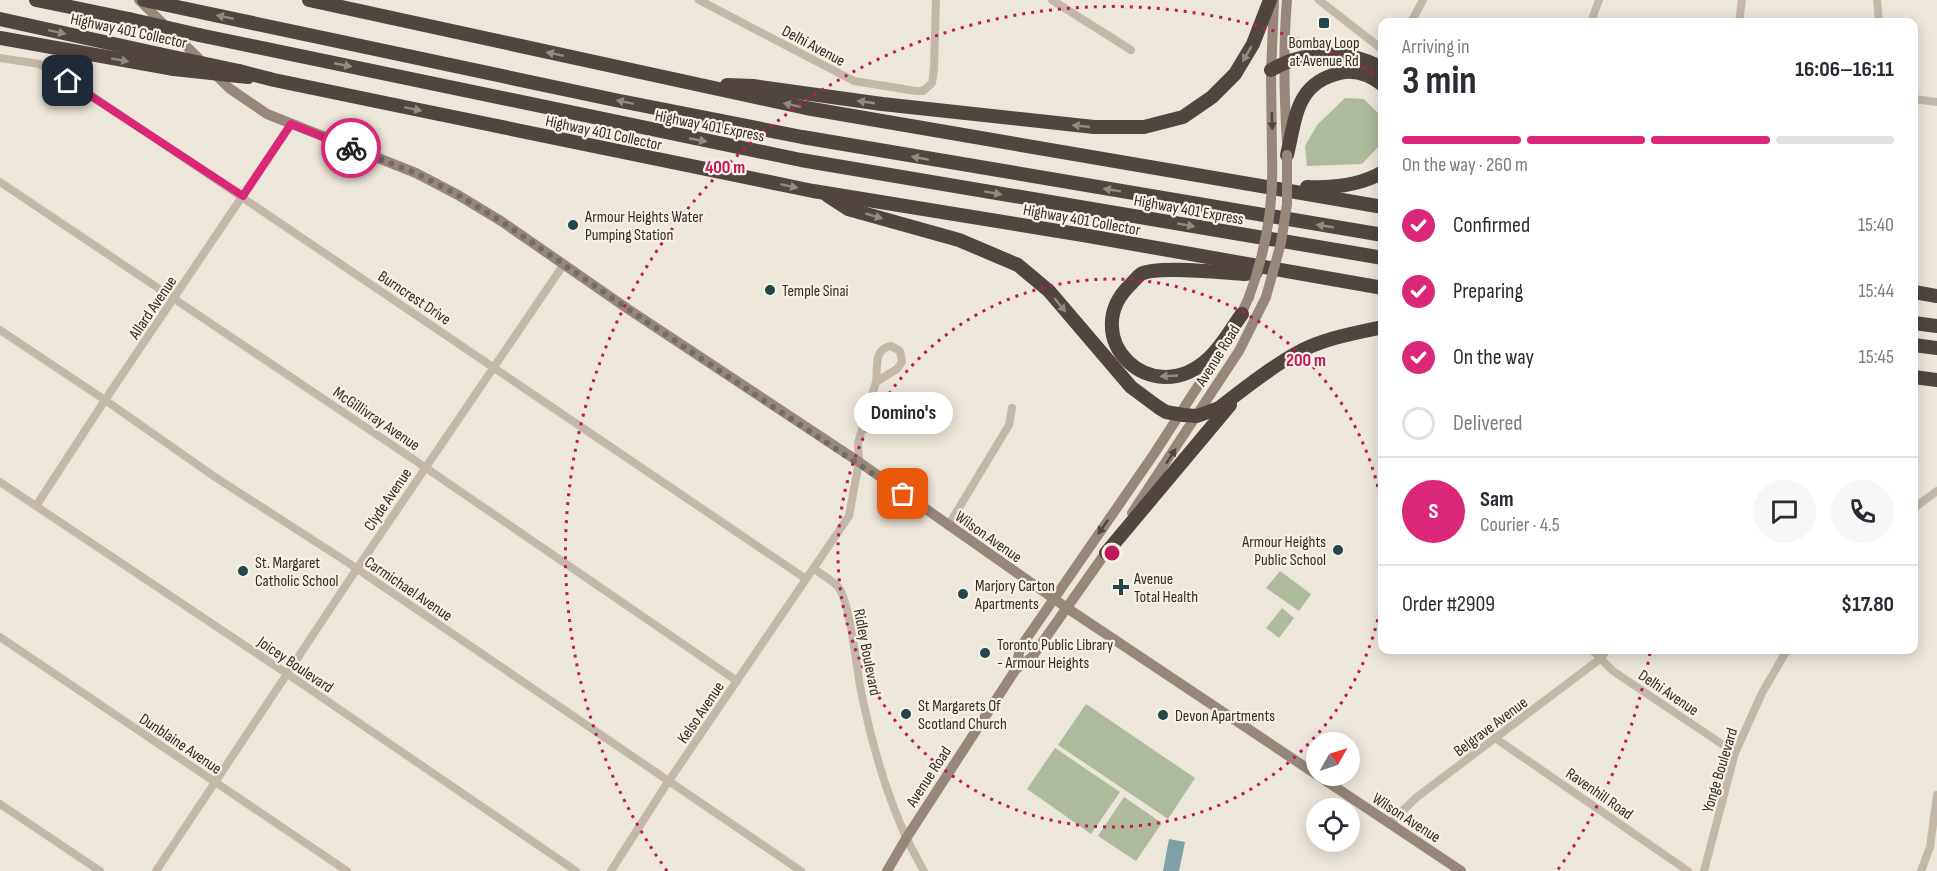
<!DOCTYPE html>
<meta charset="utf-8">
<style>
body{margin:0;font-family:"Sofia Sans Condensed",sans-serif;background:#f7f7f7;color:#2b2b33;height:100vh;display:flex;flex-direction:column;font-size:22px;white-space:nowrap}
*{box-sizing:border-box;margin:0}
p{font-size:20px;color:#7c7c81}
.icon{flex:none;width:33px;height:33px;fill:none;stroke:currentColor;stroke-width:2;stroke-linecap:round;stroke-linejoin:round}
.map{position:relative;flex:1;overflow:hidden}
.side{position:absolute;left:1378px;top:18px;width:540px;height:636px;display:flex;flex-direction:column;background:#fff;border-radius:12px;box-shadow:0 3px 15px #0003}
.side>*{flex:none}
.needle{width:39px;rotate:51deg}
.controls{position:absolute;left:1306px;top:732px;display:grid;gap:12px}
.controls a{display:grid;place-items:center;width:54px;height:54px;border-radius:50%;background:#fff;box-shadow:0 3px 15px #0003;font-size:30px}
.pin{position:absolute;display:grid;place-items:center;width:51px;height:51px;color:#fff;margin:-26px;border-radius:12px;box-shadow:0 3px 9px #0006}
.courier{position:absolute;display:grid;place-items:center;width:60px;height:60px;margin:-30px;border:4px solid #db2777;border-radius:50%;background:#fff;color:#222;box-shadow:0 2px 8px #0007}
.bubble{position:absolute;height:42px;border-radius:21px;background:#fff;box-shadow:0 3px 15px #0003;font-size:20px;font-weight:700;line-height:42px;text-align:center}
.summary em{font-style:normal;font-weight:700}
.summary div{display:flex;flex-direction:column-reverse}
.summary{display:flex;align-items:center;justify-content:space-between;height:102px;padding:0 24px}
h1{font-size:39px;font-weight:700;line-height:45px}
.bar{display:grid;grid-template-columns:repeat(4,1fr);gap:9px 6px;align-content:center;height:72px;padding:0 24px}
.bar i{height:8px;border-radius:4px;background:#e1e1e2}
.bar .on{background:#db2777}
.bar p{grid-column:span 4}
.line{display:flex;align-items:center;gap:15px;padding:0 24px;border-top:2px solid #e1e1e2}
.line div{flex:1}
.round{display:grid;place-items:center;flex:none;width:63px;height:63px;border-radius:32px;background:#f7f7f7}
ol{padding:0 24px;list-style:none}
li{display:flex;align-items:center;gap:18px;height:66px}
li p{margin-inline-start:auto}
li .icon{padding:6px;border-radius:50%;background:#db2777;color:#fff;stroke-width:4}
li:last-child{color:#7c7c81}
li i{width:33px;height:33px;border:3px solid #e1e1e2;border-radius:50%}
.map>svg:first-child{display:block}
</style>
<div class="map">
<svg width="1937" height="871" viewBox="0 0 1937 871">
<rect width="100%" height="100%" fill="#ede6da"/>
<g fill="#aeba9c">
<polygon points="1345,98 1364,99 1383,118 1381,144 1362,164 1307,166 1305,146 1317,125"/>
<polygon points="1280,571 1311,594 1299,611 1266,588"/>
<polygon points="1282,608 1294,618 1279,638 1266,628"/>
<polygon points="1086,704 1195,778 1168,819 1058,745"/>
<polygon points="1055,748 1120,792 1091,834 1027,789"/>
<polygon points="1124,797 1162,823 1136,861 1098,836"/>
</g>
<polygon fill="#7da1a6" points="1169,839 1185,842 1179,871 1163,871"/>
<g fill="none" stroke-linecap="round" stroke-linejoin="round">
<g stroke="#c3b7a8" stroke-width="8">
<polyline points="699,0 854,81 916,91 923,91 932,83 934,69 936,0"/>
<polyline points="1052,0 1131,50"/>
<polyline points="1319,0 1383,50"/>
<polyline points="1877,0 1879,22"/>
<polyline points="1411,22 1423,0"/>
<polyline points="1591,22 1599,0"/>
<polyline points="1739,22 1742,0"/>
<polyline points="0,58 39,64 82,89 806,579"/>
<polyline points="1914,99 1937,102"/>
<polyline points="0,182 413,459 737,681"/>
<polyline points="0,330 105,400 215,477 347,562 801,871"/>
<path d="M891,346L900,351L902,362L897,369L876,382C878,368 873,349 891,346Z"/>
<polyline points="0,482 295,679 576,871"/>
<polyline points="36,506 105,400 291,124"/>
<polyline points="1914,508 1937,491"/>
<polyline points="948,526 1009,425 1012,408"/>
<path d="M814,569C821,574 834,581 839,588C851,606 856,667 861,691C873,750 893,819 924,871"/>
<polyline points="0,637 347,871"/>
<polyline points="1592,650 1613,671 1735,753"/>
<polyline points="1495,738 1688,871"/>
<polyline points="0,804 100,871"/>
<polyline points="1389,824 1417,797 1600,659 1607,650"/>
<polyline points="156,871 352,576 564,264"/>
<polyline points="611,871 664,788 849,516 859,462 858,443 876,382"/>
<polyline points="1704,871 1735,753 1762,693 1787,650"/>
<polyline points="1921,871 1930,847 1937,795"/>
</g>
<g stroke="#97867a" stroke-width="10">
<polyline points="139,0 229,88 267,114 416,173 458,195 501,221 628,309 859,462 1067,608 1461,871"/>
<path d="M1287,143C1284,95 1283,48 1287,0"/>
<polyline points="1272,155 1271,73 1274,0"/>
<polyline points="1238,321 1249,297"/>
<polyline points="1132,513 1239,351 1266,297"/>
<polyline points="1016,669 1020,648 1154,454 1218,355"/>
<polyline points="887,871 907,837 1016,669 1032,657 1109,548"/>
</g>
<g stroke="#51463f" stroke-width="14">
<polyline points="36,0 129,19"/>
<polyline points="144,0 615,100 802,137 1383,235"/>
<polyline points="309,0 806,108 1383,207"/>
<polyline points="0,19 159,54"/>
<polyline points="199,35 801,160 1383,258"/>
<polyline points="0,38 174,69"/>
<path d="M1271,70C1307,49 1347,50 1383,68"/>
<polyline points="239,71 274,80 424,111 813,191 1083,235 1383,288"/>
<polyline points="727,85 753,86 882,104 1094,127 1144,127 1183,117 1212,97 1235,74 1253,44 1270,0"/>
<path d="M1287,155C1296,117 1296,83 1340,73C1356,69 1370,75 1383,85"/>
<path d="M1307,187C1332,188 1361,185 1383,172"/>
<path d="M828,196L848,209L959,240L1018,265L1049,291L1131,387L1158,407L1166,412L1183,415L1197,416L1219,408C1244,389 1268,369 1295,354C1321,339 1354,333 1383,327"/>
<polyline points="1914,292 1937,296"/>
<path d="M1242,314C1231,329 1222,346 1209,358C1151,413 1076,336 1131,284C1134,281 1138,276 1141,274C1158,265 1225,273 1246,274L1256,272"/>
<polyline points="1914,323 1937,326"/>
<polyline points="1914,345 1937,348"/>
<polyline points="1914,377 1937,380"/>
<polyline points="1106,553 1230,405"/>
</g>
<g stroke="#97867a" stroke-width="10">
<path d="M1249,297C1266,251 1274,204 1272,155"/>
<polyline points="1266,297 1281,243 1287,204 1287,155"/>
</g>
<g stroke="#51463f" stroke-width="14">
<polyline points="129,19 199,35"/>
<polyline points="159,54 239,71"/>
<polyline points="174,69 248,77"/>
</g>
</g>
<defs><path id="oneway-solid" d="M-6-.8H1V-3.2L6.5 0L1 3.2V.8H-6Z" transform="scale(1.5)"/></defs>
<g fill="#938a81">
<use href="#oneway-solid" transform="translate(225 17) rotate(-168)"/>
<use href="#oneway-solid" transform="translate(57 32) rotate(12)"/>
<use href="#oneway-solid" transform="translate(555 54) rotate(-168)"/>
<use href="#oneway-solid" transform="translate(1247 54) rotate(120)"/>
<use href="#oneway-solid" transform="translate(120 60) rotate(10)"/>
<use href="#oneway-solid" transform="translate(343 65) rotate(11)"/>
<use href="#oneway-solid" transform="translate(625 102) rotate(-168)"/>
<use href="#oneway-solid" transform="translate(866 102) rotate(-172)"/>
<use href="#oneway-solid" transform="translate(792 105) rotate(-168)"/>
<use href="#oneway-solid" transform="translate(413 109) rotate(12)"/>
<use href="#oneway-solid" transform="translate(1081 126) rotate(-174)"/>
<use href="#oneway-solid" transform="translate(698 140) rotate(11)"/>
<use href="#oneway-solid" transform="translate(920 158) rotate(-170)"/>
<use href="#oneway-solid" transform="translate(789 186) rotate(12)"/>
<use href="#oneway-solid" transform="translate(1112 190) rotate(-171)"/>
<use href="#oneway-solid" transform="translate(993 193) rotate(10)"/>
<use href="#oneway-solid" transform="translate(874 216) rotate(16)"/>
<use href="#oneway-solid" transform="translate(1186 225) rotate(10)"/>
<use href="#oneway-solid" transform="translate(1325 226) rotate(-171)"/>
<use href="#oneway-solid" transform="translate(1060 305) rotate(51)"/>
<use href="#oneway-solid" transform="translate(1169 376) rotate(177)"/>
</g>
<g fill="#504640">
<use href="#oneway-solid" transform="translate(1272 121) rotate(89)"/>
<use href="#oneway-solid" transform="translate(1171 456) rotate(-57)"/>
<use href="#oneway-solid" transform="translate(1103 527) rotate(125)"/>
</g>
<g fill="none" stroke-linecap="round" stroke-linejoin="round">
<polyline stroke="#736c66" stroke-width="6" stroke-dasharray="0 10.8" points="351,148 416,173 458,195 501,221 628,309 903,494"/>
<polyline stroke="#db2777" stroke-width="8" points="68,81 243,196 291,124 351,148"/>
</g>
<g fill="none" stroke="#c2185b" stroke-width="3" stroke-dasharray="3 6">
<path d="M1383 593A274 274 0 1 1 1383 513"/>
<path d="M1650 653A547 547 0 0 1 1557 871M667 871A547 547 0 0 1 1381 77"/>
</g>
<g fill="#22474d" stroke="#f6f0e5" stroke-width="2">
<rect x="1318" y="17" width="12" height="12" rx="3"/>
<circle cx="573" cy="225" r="6"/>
<circle cx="770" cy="290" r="6"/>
<circle cx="1338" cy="550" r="6"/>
<circle cx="243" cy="571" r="6"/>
<path d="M1118 578h6v6h6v6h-6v6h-6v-6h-6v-6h6z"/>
<circle cx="963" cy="594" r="6"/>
<circle cx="985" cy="653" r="6"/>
<circle cx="906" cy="714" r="6"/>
<circle cx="1163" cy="715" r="6"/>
</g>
<g text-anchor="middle" stroke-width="4.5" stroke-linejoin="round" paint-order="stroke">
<g font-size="16" fill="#312b27" stroke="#f6f0e5">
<text transform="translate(129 30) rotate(12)" y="6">Highway 401 Collector</text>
<text transform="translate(814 45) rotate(28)" y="6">Delhi Avenue</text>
<text transform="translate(710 125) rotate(11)" y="6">Highway 401 Express</text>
<text transform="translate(604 132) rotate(12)" y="6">Highway 401 Collector</text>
<text transform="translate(1189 209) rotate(10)" y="6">Highway 401 Express</text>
<text transform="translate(1082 219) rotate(10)" y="6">Highway 401 Collector</text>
<text transform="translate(415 297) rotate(34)" y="6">Burncrest Drive</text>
<text transform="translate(152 307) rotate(-56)" y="6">Allard Avenue</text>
<text transform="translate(1217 355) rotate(-58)" y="6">Avenue Road</text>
<text transform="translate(377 418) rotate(34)" y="6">McGillivray Avenue</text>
<text transform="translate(387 499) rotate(-56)" y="6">Clyde Avenue</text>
<text transform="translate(989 536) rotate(35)" y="6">Wilson Avenue</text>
<text transform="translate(409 588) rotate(34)" y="6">Carmichael Avenue</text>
<text transform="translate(868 652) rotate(79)" y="6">Ridley Boulevard</text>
<text transform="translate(296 664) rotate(34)" y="6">Joicey Boulevard</text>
<text transform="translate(1669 692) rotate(34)" y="6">Delhi Avenue</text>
<text transform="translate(700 712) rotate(-56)" y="6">Kelso Avenue</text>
<text transform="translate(1490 726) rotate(-37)" y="6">Belgrave Avenue</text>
<text transform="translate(181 743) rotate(34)" y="6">Dunblaine Avenue</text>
<text transform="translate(1719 770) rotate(-73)" y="6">Yonge Boulevard</text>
<text transform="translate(928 776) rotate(-57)" y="6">Avenue Road</text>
<text transform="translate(1600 793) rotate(35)" y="6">Ravenhill Road</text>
<text transform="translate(1407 817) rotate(33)" y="6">Wilson Avenue</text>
</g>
<g font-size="16" fill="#312b27" stroke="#f6f0e5" text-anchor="start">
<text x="1324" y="48" text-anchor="middle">Bombay Loop<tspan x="1324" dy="18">at Avenue Rd</tspan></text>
<text x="585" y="222">Armour Heights Water<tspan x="585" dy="18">Pumping Station</tspan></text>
<text x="782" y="296">Temple Sinai</text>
<text x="1326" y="547" text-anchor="end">Armour Heights<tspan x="1326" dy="18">Public School</tspan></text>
<text x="255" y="568">St. Margaret<tspan x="255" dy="18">Catholic School</tspan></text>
<text x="1134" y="584">Avenue<tspan x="1134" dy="18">Total Health</tspan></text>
<text x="975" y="591">Marjory Carton<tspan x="975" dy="18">Apartments</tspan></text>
<text x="997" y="650">Toronto Public Library<tspan x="997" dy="18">- Armour Heights</tspan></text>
<text x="918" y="711">St Margarets Of<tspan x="918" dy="18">Scotland Church</tspan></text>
<text x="1175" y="721">Devon Apartments</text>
</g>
</g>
<circle cx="1112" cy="553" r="9" fill="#c2185b" stroke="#f6f0e5" stroke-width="3"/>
<g font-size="18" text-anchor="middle" font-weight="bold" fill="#c2185b" stroke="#f6f0e5" stroke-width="4.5" stroke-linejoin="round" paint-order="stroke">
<text x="725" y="173">400 m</text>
<text x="1306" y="366">200 m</text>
</g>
</svg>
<div class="controls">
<a><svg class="needle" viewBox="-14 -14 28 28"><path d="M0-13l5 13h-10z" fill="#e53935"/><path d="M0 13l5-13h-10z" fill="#7c7c81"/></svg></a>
<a><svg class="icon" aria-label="locate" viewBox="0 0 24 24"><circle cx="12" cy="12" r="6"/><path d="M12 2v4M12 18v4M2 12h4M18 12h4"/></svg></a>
</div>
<div class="pin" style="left:903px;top:494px;background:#ea580c"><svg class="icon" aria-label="bag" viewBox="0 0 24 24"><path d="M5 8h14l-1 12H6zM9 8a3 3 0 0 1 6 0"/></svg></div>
<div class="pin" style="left:68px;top:81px;background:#1f2937"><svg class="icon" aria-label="home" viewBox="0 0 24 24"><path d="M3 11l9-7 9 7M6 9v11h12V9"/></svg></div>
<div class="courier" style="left:351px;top:148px"><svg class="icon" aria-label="bike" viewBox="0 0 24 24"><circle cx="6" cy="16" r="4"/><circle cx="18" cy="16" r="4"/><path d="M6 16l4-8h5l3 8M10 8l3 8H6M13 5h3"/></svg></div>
<div class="bubble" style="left:854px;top:392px;width:99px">Domino's</div>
<section class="side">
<div class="summary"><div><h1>3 min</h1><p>Arriving in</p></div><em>16:06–16:11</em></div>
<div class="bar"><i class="on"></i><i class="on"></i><i class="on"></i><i></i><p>On the way · 260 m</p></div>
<ol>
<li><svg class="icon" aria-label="check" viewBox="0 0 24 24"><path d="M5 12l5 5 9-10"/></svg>Confirmed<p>15:40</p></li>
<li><svg class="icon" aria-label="check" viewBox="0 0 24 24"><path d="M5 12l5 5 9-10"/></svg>Preparing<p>15:44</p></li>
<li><svg class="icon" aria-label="check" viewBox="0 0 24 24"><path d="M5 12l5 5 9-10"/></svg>On the way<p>15:45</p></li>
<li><i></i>Delivered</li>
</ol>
<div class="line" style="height:108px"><b class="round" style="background:#db2777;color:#fff">S</b><div><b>Sam</b><p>Courier · 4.5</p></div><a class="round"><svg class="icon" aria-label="chat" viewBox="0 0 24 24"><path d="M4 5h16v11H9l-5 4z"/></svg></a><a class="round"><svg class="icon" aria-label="phone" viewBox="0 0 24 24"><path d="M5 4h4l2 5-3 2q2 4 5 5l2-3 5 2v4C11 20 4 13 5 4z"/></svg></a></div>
<div class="line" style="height:78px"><div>Order #2909</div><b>$17.80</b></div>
</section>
</div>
